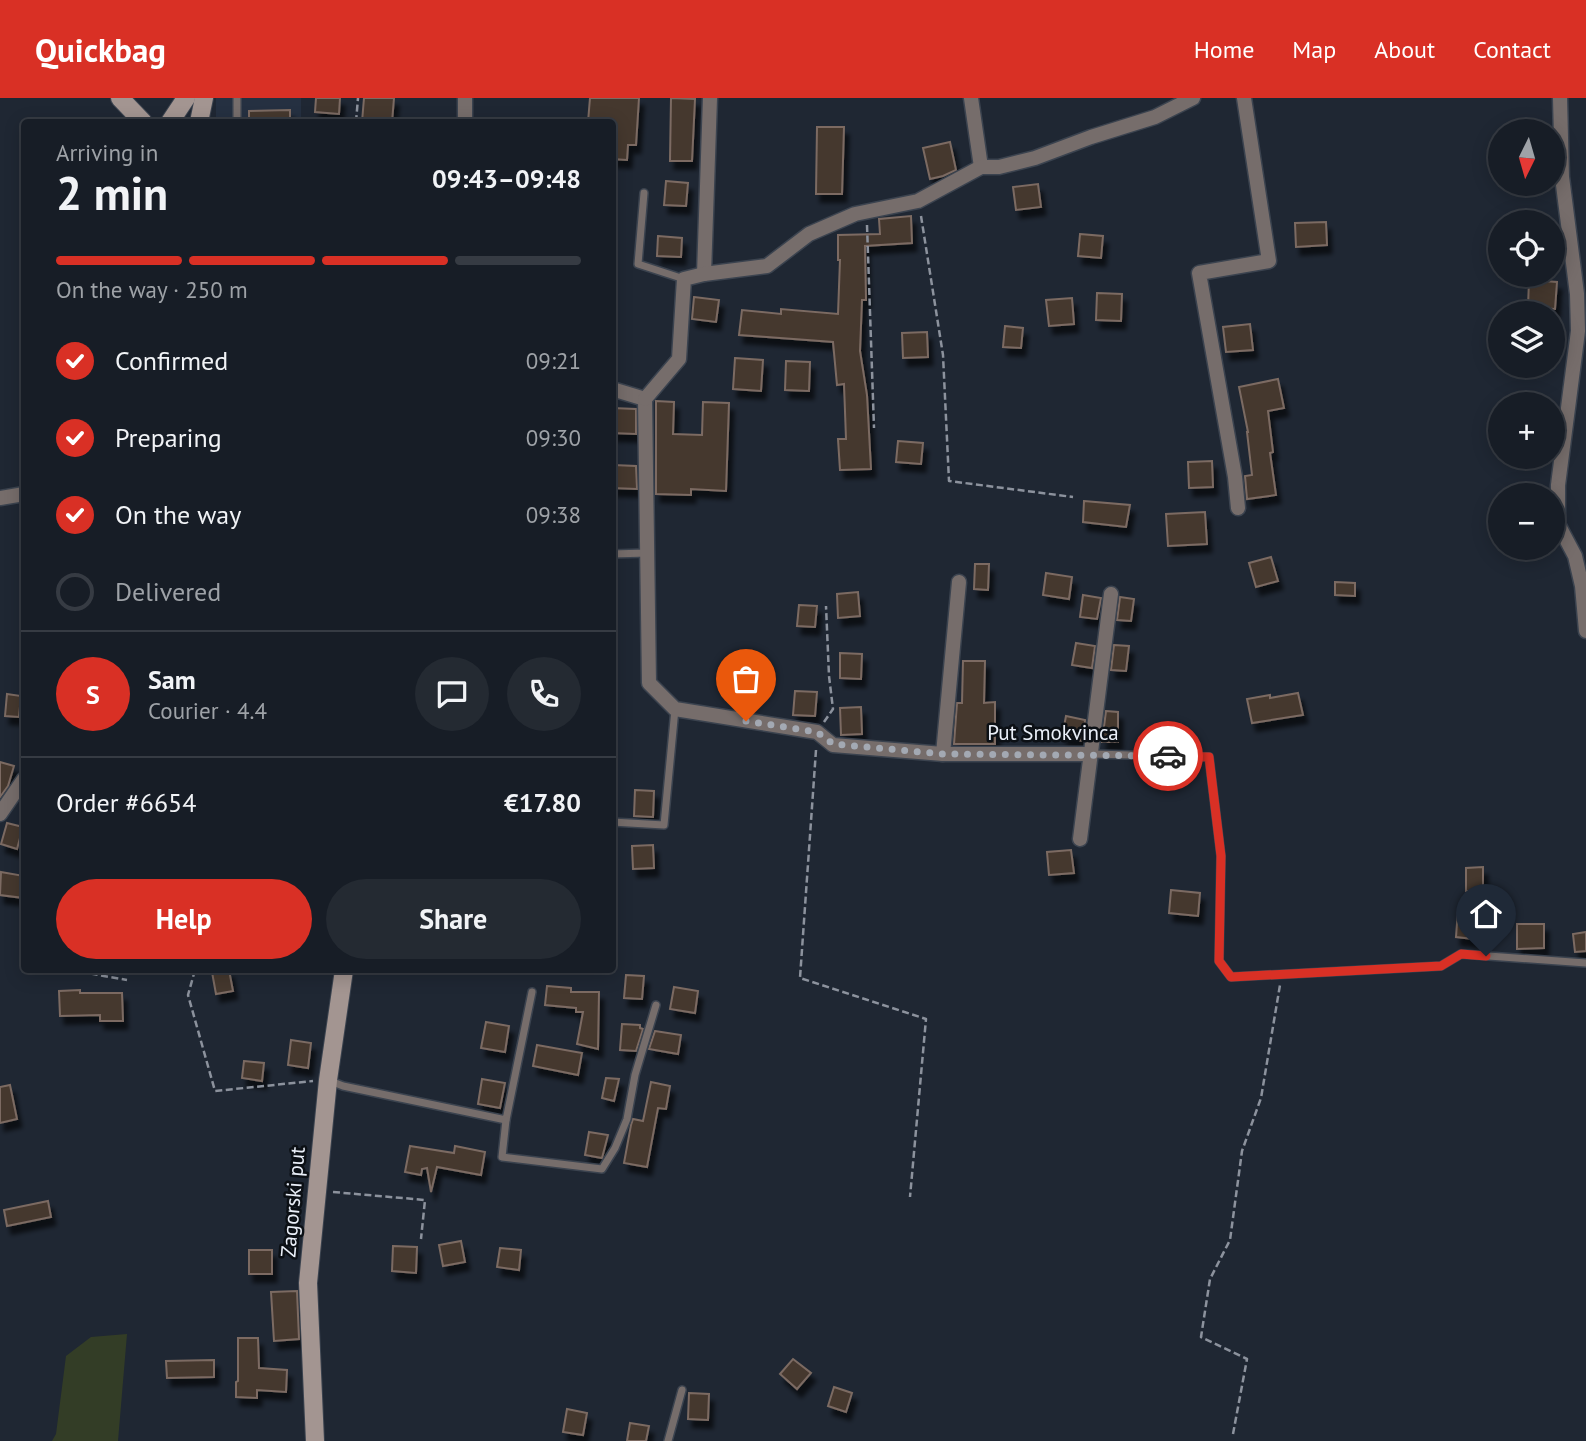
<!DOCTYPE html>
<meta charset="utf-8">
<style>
body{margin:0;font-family:"PT Sans",sans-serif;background:#242a32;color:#f1f3f6;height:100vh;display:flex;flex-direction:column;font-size:26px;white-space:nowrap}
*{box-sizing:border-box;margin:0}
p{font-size:23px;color:#9ea2a7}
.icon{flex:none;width:38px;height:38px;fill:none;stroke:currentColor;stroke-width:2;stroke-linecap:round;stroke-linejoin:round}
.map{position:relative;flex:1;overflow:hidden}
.sheet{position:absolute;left:21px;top:21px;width:595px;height:854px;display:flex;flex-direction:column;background:#171d26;border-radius:7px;box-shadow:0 4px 18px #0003,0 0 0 2px #363b43}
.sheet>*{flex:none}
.needle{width:46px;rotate:185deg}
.controls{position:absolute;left:1488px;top:21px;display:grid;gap:14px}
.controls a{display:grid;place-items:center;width:77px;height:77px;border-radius:50%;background:#171d26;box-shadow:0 4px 18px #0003,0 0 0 2px #363b43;font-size:35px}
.pin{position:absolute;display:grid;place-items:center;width:60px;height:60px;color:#fff;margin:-72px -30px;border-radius:50% 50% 50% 0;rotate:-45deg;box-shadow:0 0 7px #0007}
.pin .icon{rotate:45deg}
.courier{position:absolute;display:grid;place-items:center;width:70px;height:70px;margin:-35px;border:5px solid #d93025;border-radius:50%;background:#fff;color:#222;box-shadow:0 2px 9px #0007}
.summary em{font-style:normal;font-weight:600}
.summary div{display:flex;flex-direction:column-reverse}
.summary{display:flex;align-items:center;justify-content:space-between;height:119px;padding:0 35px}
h1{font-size:46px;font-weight:600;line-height:52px}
.bar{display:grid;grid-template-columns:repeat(4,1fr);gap:10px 7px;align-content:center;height:84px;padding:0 35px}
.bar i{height:9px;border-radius:5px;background:#363b43}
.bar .active{background:#d93025}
.bar p{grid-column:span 4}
.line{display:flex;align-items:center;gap:18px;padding:0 35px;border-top:2px solid #363b43}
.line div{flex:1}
.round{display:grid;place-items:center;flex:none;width:74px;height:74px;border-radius:37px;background:#242a32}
ol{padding:0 35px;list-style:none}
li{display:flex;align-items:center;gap:21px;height:77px}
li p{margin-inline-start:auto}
li .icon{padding:7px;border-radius:50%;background:#d93025;color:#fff;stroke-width:4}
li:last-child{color:#9ea2a7}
li i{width:38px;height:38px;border:4px solid #363b43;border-radius:50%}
.cta{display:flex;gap:14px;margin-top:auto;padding:14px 35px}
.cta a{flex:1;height:80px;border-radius:42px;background:#d93025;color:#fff;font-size:28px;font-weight:600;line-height:80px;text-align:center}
.cta a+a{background:#242a32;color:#f1f3f6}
header{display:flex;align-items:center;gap:42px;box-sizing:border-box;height:98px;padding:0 35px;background:#d93025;color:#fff}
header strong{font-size:33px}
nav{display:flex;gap:38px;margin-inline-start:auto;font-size:24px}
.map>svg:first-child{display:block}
</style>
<header>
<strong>Quickbag</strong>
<nav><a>Home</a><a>Map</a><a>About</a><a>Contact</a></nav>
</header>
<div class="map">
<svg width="1586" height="1343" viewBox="0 0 1586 1343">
<defs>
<filter id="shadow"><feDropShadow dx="4.5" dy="8" stdDeviation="2" flood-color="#0009"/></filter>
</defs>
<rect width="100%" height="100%" fill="#1f2733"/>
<rect fill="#253041" x="216" y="0" width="85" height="24"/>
<polygon fill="#333d26" points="127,1236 118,1343 52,1343 56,1336 66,1258 91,1239"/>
<g fill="#45372f" stroke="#7b6b62" stroke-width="2" filter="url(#shadow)">
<polygon points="316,0 340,0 339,16 315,14"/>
<polygon points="364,0 394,0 392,24 362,24"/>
<polygon points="590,0 639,0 636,47 628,47 627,62 612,61 612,24 588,24"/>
<polygon points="671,0 695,1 692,63 670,63"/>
<polygon points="290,12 290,24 249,24 249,13"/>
<polygon points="817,29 844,29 842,96 816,96"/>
<polygon points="950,44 956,72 943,78 930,81 923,50"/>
<polygon points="666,83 688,85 686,108 664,107"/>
<polygon points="1038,86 1041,109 1016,112 1013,89"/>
<polygon points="911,118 912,145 865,148 866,202 862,202 860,253 867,297 871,371 840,372 838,341 846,341 844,286 837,287 833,244 739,237 742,212 781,216 781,211 838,216 840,162 838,162 838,137 880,136 879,121"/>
<polygon points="1326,124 1327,147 1296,149 1295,125"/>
<polygon points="1080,136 1103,138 1101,160 1078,158"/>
<polygon points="658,138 682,140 681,159 657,158"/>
<polygon points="1529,182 1557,184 1555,211 1528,209"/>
<polygon points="1097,195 1122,196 1121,223 1096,222"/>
<polygon points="694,199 719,202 716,224 692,221"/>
<polygon points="1072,200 1074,226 1049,228 1046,202"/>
<polygon points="1250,226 1253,252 1226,254 1223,229"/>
<polygon points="1005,228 1023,230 1021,250 1003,249"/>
<polygon points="927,234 928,259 903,260 902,235"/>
<polygon points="735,260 763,262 761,293 733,291"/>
<polygon points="786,263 810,264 809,293 785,292"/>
<polygon points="1278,281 1284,310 1268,313 1273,354 1270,355 1276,397 1247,401 1245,378 1252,377 1247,334 1248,334 1239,289"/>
<polygon points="656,303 674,304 673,336 702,337 703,304 729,305 726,393 691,391 691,397 656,396"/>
<polygon points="612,310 636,311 636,336 612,335"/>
<polygon points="898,343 923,345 921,366 896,364"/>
<polygon points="1212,363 1213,389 1189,390 1188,364"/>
<polygon points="613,367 636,368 637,391 612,390"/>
<polygon points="1084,403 1130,407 1126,429 1083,424"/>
<polygon points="1205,414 1207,446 1168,448 1166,416"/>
<polygon points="1271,459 1278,483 1256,489 1249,465"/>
<polygon points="975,466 989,466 988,492 974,491"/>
<polygon points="1046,475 1072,479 1069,501 1043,497"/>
<polygon points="1335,484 1355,485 1355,498 1335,497"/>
<polygon points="858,494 860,518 838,520 837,496"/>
<polygon points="1083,497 1101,500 1097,521 1080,519"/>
<polygon points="1120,499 1134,501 1131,523 1117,522"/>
<polygon points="799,507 817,508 815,529 797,528"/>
<polygon points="1076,545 1095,548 1092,570 1072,567"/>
<polygon points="1114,547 1129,548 1126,573 1111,572"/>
<polygon points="840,555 862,556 861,581 840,580"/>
<polygon points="963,563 985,563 984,605 995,604 995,646 954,646 957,605 962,605"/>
<polygon points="795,593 817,594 815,618 793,617"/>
<polygon points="1298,595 1303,617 1252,625 1247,601 1270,597 1270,600"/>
<polygon points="7,596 21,598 19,619 5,618"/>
<polygon points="861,609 862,636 841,637 840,610"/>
<polygon points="1106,613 1118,614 1118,644 1102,644"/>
<polygon points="1066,618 1085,622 1083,643 1062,639"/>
<polygon points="0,664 14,668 8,688 0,699"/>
<polygon points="635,692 654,693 653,719 634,718"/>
<polygon points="7,725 23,729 17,751 1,746"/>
<polygon points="653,747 654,770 633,771 632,748"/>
<polygon points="1071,752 1074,775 1049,777 1047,754"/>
<polygon points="1483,769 1483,793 1466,793 1466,770"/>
<polygon points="1,774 24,778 24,800 0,797"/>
<polygon points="1171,792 1200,795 1198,818 1169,815"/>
<polygon points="1458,812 1485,814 1483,842 1456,839"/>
<polygon points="1517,826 1544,826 1544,850 1517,851"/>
<polygon points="1586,834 1586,853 1575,854 1573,836"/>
<polygon points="229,872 233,893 216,896 212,874"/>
<polygon points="626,877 644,878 642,901 624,900"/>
<polygon points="547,888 571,890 571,894 599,894 598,951 577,946 583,914 576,914 576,910 545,907"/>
<polygon points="674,889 698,893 695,915 670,911"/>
<polygon points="80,892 80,895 122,895 123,923 100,923 100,917 60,918 59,893"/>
<polygon points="486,924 509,928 505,954 481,950"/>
<polygon points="622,926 640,927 640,930 643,931 636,953 620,952"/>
<polygon points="655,933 681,937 678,956 649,951"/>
<polygon points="291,942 311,945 308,970 288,967"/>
<polygon points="537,947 582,955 578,977 533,968"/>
<polygon points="244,963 264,965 262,983 242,980"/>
<polygon points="606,980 619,981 614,1003 602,1000"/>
<polygon points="482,981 505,985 500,1010 478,1006"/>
<polygon points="651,984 670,988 666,1011 658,1010 647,1069 624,1065 631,1027 633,1021 643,1023"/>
<polygon points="10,987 17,1021 0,1025 0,989"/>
<polygon points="589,1034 608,1037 602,1060 585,1057"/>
<polygon points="410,1048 454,1055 455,1048 485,1054 481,1077 437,1069 431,1094 427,1070 422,1071 421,1077 405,1074"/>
<polygon points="48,1103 51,1119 7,1128 4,1112"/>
<polygon points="461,1143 465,1164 443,1168 439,1147"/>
<polygon points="393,1148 417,1149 416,1175 392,1173"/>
<polygon points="500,1150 521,1152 519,1172 497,1169"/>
<rect x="249" y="1152" width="23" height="24"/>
<polygon points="297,1193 299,1241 274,1243 271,1194"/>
<polygon points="238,1240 258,1240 259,1270 287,1272 286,1294 257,1292 257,1300 236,1299 236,1284 238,1283"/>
<polygon points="793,1261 811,1275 797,1291 780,1276"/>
<polygon points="214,1262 214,1279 167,1280 166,1263"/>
<polygon points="834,1289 852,1295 846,1314 828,1308"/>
<polygon points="689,1295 709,1296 708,1322 688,1321"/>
<polygon points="567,1311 587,1315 583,1337 563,1334"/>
<polygon points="630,1325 649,1328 646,1343 627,1343"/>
</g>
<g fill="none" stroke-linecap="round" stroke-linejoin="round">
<defs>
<g id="lane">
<polyline points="237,24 237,0"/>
<polyline points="644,95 638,166 684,181"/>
<polyline points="612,456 647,455"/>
<polyline points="1092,656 1209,659 1221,758 1219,863 1231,879 1441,868 1461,856 1586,865"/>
<polyline points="612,724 664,727 675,611"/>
<polyline points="328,982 343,988 506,1022 532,894"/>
<polyline points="506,1022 502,1059 602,1071 615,1050 627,1021 635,977 656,907"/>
<polyline points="668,1343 682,1292"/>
</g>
<g id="street">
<polyline points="465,0 465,24"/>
<polyline points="971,0 981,69"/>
<polyline points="1560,0 1562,79 1577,196 1578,233 1558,387 1558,426 1575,458 1582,488 1586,533"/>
<polyline points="704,176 710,0"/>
<polyline points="612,291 645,301"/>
<polyline points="645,301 649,585 675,611 817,634 833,647 943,656 1091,656"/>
<polyline points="645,301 679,261 684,181 704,176 767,168 809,136 855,116 918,103 981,69 999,69 1035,60 1091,39 1155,19 1193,0"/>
<polyline points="0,400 24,396"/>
<polyline points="1238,410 1235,379 1199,175 1269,163 1244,0"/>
<polyline points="943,656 959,484"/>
<polyline points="0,716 24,681"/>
<polyline points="1080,741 1111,496"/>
</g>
<g id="secondary">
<polyline points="120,0 143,24"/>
<polyline points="170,24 186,0"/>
<polyline points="199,24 204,0"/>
<polyline points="315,1343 308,1185 328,982 344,872"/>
</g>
</defs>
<use href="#lane" stroke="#3b434f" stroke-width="10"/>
<use href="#street" stroke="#3b434f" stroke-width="17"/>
<use href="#secondary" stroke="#3b434f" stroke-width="20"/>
<g stroke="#8c929d" stroke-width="2.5" stroke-dasharray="7 3.5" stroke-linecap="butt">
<polyline points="356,24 358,0"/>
<polyline points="921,118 943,257 949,383 1073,399"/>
<polyline points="867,127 874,330"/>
<polyline points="824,624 833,611 829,578 826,508"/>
<polyline points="816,652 800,880 926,921 910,1099"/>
<polyline points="70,872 127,882"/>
<polyline points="195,872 188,897 215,993 313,983"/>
<polyline points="333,1094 425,1102 421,1141"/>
<polyline points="1233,1336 1247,1261 1201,1239 1210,1181 1230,1142 1242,1053 1261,1000 1280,887"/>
</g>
<use href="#lane" stroke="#766d6b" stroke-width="7"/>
<use href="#street" stroke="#766d6b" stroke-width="14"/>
<use href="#secondary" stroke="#a39591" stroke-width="18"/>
</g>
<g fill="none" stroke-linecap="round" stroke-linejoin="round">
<polyline stroke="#a3a9b3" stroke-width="7" stroke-dasharray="0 12.6" points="746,623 817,634 833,646 943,656 1168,658"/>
<polyline stroke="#d93025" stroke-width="9" points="1168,658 1209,659 1221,758 1219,863 1231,879 1441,868 1461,856 1486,858"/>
</g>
<g text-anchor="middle" stroke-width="5" stroke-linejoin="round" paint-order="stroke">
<g font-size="21" fill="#eaeff8" stroke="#0c1015">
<text x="1053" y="642">Put Smokvinca</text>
<text transform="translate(293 1104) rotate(-85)" y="7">Zagorski put</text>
</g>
</g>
</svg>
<div class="controls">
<a><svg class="needle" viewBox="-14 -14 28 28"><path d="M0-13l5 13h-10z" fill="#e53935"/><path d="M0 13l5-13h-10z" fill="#9ea2a7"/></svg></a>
<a><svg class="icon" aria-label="locate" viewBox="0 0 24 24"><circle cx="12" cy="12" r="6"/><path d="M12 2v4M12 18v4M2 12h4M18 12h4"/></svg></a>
<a><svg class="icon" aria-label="layers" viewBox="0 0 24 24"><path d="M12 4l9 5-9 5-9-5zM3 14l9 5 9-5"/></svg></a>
<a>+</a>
<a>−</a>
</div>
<div class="pin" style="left:746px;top:623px;background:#ea580c"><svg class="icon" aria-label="bag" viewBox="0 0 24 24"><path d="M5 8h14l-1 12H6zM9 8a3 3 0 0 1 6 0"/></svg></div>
<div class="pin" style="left:1486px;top:858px;background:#1f2937"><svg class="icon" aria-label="home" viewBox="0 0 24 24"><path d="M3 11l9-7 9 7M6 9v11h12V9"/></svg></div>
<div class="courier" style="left:1168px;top:658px"><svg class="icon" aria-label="car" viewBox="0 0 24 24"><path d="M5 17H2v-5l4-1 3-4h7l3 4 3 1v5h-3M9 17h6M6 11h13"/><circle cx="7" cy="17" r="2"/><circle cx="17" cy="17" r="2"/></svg></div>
<section class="sheet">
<div class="summary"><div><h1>2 min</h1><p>Arriving in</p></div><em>09:43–09:48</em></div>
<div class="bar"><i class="active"></i><i class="active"></i><i class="active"></i><i></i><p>On the way · 250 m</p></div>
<ol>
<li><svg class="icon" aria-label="check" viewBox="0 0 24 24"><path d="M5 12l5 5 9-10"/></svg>Confirmed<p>09:21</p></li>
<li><svg class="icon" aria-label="check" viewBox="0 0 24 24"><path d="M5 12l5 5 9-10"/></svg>Preparing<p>09:30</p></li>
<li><svg class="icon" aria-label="check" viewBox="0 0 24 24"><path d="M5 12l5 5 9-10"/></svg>On the way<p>09:38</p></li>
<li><i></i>Delivered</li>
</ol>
<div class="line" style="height:126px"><b class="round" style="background:#d93025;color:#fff">S</b><div><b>Sam</b><p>Courier · 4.4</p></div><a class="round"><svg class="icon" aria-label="chat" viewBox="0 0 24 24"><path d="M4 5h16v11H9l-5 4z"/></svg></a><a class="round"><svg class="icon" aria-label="phone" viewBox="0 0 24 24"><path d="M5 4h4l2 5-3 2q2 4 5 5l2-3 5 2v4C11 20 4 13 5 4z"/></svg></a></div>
<div class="line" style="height:91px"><div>Order #6654</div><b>€17.80</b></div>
<div class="cta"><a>Help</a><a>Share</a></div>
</section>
</div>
